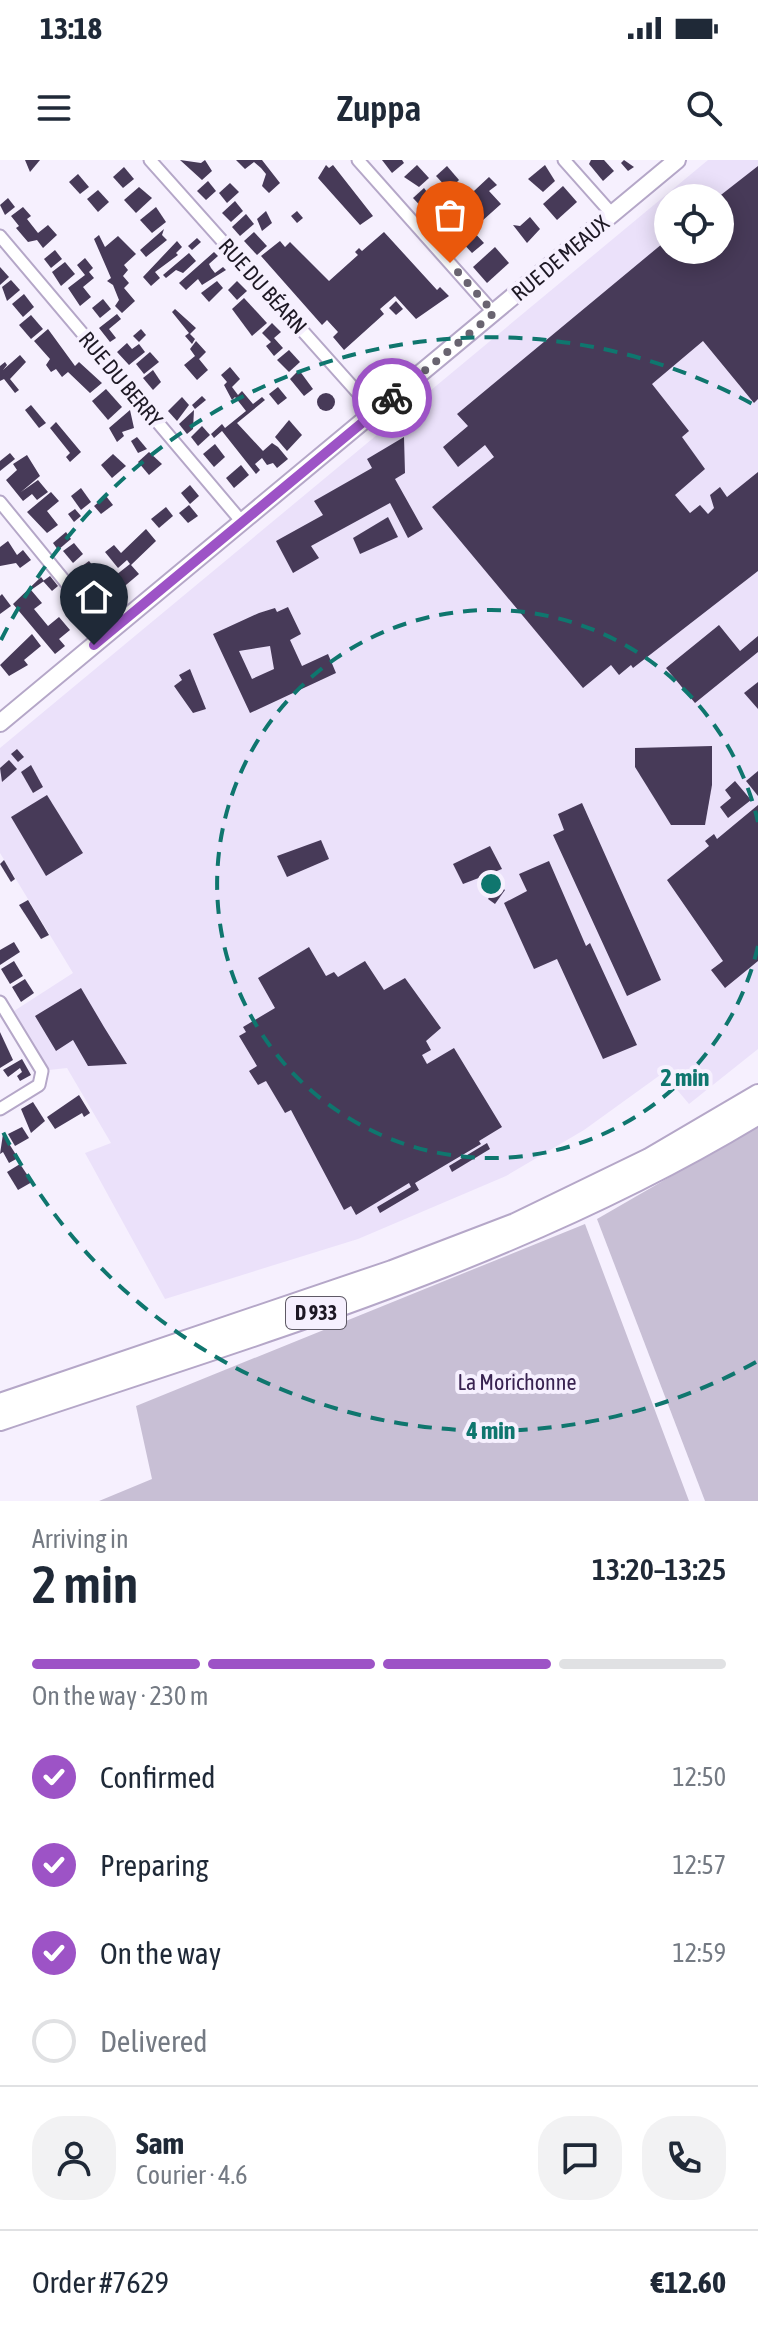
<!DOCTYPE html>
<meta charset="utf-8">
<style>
body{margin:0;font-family:"Asap Condensed",sans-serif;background:#f2f2f3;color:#1f2937;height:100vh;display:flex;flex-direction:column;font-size:30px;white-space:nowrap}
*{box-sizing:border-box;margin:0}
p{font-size:26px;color:#747a83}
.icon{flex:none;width:44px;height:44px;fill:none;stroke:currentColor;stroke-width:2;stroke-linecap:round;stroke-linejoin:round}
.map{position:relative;height:1341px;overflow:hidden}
.sheet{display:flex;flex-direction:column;background:#fff;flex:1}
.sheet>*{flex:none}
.buttons{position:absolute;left:654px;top:24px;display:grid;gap:16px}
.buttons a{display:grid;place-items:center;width:80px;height:80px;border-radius:50%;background:#fff;box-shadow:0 4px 20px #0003;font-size:40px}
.pin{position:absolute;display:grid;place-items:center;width:68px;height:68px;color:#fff;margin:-82px -34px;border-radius:50% 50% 50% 0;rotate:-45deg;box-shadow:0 0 8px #0007}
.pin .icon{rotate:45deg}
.courier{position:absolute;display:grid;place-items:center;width:80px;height:80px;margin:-40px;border:6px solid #9d53c6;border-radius:50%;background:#fff;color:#222;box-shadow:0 2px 10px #0007}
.summary em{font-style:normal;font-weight:600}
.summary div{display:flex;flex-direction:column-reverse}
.summary{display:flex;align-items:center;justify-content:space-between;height:136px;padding:0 32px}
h1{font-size:52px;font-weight:600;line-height:60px}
.bar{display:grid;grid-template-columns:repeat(4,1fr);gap:12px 8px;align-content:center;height:96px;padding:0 32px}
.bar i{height:10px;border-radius:6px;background:#e0e1e3}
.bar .active{background:#9d53c6}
.bar p{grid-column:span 4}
.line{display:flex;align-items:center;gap:20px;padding:0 32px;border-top:2px solid #e0e1e3}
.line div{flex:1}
.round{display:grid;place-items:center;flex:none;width:84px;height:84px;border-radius:32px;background:#f2f2f3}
ol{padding:0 32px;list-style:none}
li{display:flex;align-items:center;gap:24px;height:88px}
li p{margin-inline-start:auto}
li .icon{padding:8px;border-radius:50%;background:#9d53c6;color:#fff;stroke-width:4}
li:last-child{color:#747a83}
li i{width:44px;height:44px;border:4px solid #e0e1e3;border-radius:50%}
.status{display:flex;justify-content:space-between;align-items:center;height:56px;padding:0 40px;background:#fff;direction:ltr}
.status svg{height:22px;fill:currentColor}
header{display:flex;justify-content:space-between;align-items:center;height:104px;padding:0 32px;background:#fff;font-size:36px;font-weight:600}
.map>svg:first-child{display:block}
</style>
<div class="status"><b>13:18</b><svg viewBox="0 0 49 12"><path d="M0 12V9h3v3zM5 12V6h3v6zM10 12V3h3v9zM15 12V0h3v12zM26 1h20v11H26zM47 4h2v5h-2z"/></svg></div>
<header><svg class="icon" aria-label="menu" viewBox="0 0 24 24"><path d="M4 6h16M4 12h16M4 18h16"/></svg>Zuppa<svg class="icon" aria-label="search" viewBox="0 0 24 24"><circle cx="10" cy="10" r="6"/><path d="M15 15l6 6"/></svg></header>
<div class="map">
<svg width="758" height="1341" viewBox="0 0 758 1341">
<rect width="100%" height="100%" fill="#f6f0fe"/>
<path fill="#ebe1fa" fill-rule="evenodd" d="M708,0H758V889L689,944L663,913L584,970L506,1016L358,1079L165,1139L85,993L111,983L67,908L49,910L14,851L73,813L0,693V588ZM668,38H720V90H668Z"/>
<g fill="#c8bfd5">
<polygon points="758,966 758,1341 705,1341 597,1059"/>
<polygon points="585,1064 689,1341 99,1341 152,1319 136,1246"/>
</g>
<g fill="#473a58" fill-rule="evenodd">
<polygon points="25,0 40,0 30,12"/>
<polygon points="180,0 201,3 205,0 212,11 202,20"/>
<polygon points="236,0 262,0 280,23 269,33 262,26 266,14 261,8 254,2 245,9"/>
<polygon points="382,0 402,0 404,3 392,13"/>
<polygon points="591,0 604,0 614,11 603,21 589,4"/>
<polygon points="624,0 634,7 628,11 621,3"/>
<polygon points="326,5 329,8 333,5 373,56 360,65 318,18"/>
<polygon points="417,5 429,18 419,27 404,17"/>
<polygon points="545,5 555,21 543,32 528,19"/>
<polygon points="447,6 459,20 449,30 436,16"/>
<polygon points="758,6 758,239 754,243 703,181 652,224 689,271 682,277 705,309 675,335 690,353 700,345 708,354 714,348 710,335 720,327 727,337 758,312 758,411 633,508 631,505 619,515 611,505 583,528 432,347 494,297 485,285 458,307 443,287 468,266 457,254 668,79 668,90 720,90 717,38"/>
<polygon points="124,7 134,19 123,28 113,17"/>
<polygon points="78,14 89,27 80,34 69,22"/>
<polygon points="489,17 497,25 489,31 501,44 472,70 484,83 472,93 460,80 468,74 457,61 467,52 460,44"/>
<polygon points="208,21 216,31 206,40 197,31"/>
<polygon points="230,23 239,32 227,43 219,33"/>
<polygon points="563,26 577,42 557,60 543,44"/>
<polygon points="139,27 152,38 136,53 124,40"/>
<polygon points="424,28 436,44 427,53 413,38"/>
<polygon points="98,30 109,42 98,52 87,39"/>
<polygon points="8,38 15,47 5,55 0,45"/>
<polygon points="235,41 243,51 231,62 222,53"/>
<polygon points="23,47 31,56 27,59 38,73 48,65 57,75 43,88 37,80 28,82 16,68 19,66 11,56"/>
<polygon points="156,47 166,62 152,73 140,60"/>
<polygon points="445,49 455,61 443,73 432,60"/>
<polygon points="266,51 272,63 262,71 257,59"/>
<polygon points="297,51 303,58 297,63 291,56"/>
<polygon points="246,54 254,64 240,76 232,67"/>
<polygon points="530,57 540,69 527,83 513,65 520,66"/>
<polygon points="164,69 162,75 167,80 146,97 140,90"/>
<polygon points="254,72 267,86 257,95 244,81"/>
<polygon points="384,72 437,130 440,127 449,136 416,159 395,136 380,149 384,154 344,190 333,177 338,172 327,160 322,165 261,96 280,81 285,87 290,82 329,121 358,95 355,92 359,88 362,91"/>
<polygon points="99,75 105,87 118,76 136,94 124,105 128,110 123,116 129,123 124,128 135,141 122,153 115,146 119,140 113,125 107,121 111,118 94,79"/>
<polygon points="197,78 201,82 192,90 188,86"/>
<polygon points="177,81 182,87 176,93 178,95 155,112 160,118 151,126 143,117"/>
<polygon points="495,87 509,103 487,123 473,107"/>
<polygon points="55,90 62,99 51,108 44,99"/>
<polygon points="214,92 218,96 209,104 211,108 215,113 223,107 226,110 202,125 198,119 186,130 179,123"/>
<polygon points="189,93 196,101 183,113 176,110 166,118 163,115"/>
<polygon points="85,98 93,108 89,112 94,118 83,127 91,137 80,146 68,128 85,115 77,105"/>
<polygon points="65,102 75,114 61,126 52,112"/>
<polygon points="0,107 9,117 0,125"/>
<polygon points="11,120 20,130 7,141 2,127"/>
<polygon points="217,121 223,128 209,142 201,133"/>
<polygon points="237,121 247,131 237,140 228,130"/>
<polygon points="24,134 34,147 23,157 12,144"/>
<polygon points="244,138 267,163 252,176 232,149"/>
<polygon points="103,139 111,149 100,158 92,148"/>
<polygon points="396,141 403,149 396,155 389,148"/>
<polygon points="175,149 196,168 190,174 195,179 192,184 185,176 189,173 172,152"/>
<polygon points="117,154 121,159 109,169 116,178 110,182 99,168"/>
<polygon points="31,155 43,169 31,179 19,165"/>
<polygon points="272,163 281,172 274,178 283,188 274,196 266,186 271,182 262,173"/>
<polygon points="48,169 75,206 79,202 102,223 90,233 68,212 62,217 56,209 51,212 46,205 50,199 34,181"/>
<polygon points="141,169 146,175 139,182 133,176"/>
<polygon points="196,181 206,192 199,199 208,210 197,220 184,205 195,196 190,189"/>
<polygon points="127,183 132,189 139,184 145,192 129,205 117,192"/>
<polygon points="289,190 300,202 289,212 277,200"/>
<polygon points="150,192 159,202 144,214 136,204"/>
<polygon points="20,195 26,202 10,219 19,230 15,233 4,219 0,221 0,206 5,202 7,205 3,210"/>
<polygon points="230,207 240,219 232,227 238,235 242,231 253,244 262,237 265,240 237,263 263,291 272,283 278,287 288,299 277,308 273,303 267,305 262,298 255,304 260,310 256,314 222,271 214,278 211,274 222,264 225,268 246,251 235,237 232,240 224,225 227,222 221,215"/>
<polygon points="153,210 161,222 153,230 143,218"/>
<polygon points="299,210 313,229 304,236 290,219"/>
<polygon points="278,227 287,238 278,245 269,234"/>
<polygon points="106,229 122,247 108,260 92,241"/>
<circle cx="326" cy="242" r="9"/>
<polygon points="202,236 206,240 195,249 192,245"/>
<polygon points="182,237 189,245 177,261 168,251"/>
<polygon points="31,245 46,263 39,268 25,250"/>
<polygon points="130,250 134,268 122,272 124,276 117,282 109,268"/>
<polygon points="194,250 193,269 187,274 179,264"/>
<polygon points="289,260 302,275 287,291 275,277"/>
<polygon points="56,262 81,292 70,302 66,297 70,293 50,268"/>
<polygon points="202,266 210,275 198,286 191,277"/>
<polygon points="137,277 147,289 138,293 131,281"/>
<polygon points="404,277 405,313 395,319 423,369 408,378 390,343 311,386 319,398 293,413 276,381 323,355 314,341 372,308 367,299"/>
<polygon points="215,284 225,297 214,307 203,294"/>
<polygon points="149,292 162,304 149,315 138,302"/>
<polygon points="10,293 15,299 0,311 0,301"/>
<polygon points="113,294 126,306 112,318 101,305"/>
<polygon points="27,295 40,316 21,332 38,320 48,332 37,340 32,334 23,341 6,320 17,310 13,304"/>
<polygon points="241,305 249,315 234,328 226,318"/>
<polygon points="190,325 199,336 190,344 181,333"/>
<polygon points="81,328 91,342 81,350 71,336"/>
<polygon points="51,332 59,341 47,351 58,365 47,373 27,352"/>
<polygon points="106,336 113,345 101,354 94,346"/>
<polygon points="189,345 198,356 188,363 179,353"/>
<polygon points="166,347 173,356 159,368 151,359"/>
<polygon points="75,349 81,356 74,362 68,354"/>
<polygon points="388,357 398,377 360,394 353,378"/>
<polygon points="146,369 156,381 131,405 139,414 120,430 111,419 130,404 127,400 118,408 105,392 114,385 121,393"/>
<polygon points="66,372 71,379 58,390 53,383"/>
<polygon points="8,381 17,395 23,390 31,400 20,408 16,403 0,406 0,387"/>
<polygon points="74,383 83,394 73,403 63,391"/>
<polygon points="89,401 97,411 87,420 78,409"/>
<polygon points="50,416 58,426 52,431 43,421"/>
<polygon points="41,417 44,421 31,430 42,443 34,449 48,466 59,457 70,470 59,479 65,486 55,494 13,444"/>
<polygon points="2,434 11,446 0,454 0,436"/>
<path d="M288,447L301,474L290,480L302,506L328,494L336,513L250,553L213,474L259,453L275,448L277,452ZM270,486L274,509L252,519L239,491Z"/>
<polygon points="719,465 740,491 758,476 758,492 695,543 666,508"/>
<polygon points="32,474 41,486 24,500 28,505 9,516 0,505"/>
<polygon points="190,509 206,549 193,553 174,526 182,520 179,515"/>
<polygon points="758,522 758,549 744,533"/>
<polygon points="712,586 712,625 705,665 671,665 635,607 635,588"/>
<polygon points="17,589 24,597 18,602 11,594"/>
<polygon points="9,600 17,609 2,622 0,608"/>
<polygon points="31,605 43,627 33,633 21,612"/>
<polygon points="758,611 758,636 746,621"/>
<polygon points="735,621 751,640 728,658 720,647 731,638 725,630"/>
<polygon points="47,635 83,693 46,716 11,657"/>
<polygon points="582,643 661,820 627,836 553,675 564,670 558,654"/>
<polygon points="758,645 758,801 725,828 711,810 723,801 667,720 709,686 705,681 714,674 717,679"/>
<polygon points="321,680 329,699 287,717 277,696"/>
<polygon points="490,686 502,709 463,724 453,704"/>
<polygon points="4,700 15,719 11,722 0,704"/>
<polygon points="549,701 586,786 590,783 637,885 603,899 557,799 534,809 504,743 527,731 519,714"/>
<polygon points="498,725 505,730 495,744 488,739"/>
<polygon points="28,740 49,775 41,779 19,745"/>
<polygon points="14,782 20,792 0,805 0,790"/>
<polygon points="309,787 326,816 334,812 338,817 365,801 384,830 405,818 441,868 426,881 431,890 422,895 427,904 454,888 502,967 479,981 481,984 415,1023 419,1030 380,1053 377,1047 411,1027 409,1023 356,1055 351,1046 344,1050 291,950 285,953 266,921 258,925 249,911 257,906 239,876 246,872 243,867 275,848 258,818"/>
<polygon points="14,801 23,816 10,824 1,809"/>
<polygon points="25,819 34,833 21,842 12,827"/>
<polygon points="81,828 104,867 127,904 88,906 73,880 56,891 35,856"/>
<polygon points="0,872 13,900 0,908"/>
<polygon points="22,899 31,915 20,921 17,916 22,912 20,908 8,917 3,910"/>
<polygon points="79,935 90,953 84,957 82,953 55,969 47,957"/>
<polygon points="33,942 45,961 31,973 21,949"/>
<polygon points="22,967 29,978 15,986 8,974"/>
<polygon points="3,974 18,998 9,1003 3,992 0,994"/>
<polygon points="487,983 490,989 452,1012 449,1006"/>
<polygon points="20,1004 32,1022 18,1030 7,1012"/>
</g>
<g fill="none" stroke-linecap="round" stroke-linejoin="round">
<defs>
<g id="street">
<polyline points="150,0 375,252"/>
<polyline points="358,0 494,153"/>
<polyline points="564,0 612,54"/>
<polyline points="0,76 242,362"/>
<polyline points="0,342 108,474"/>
<polyline points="0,842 42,911 39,925 0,949"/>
</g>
<polyline id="secondary" points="0,563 677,0"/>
<g id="highway">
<polyline points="0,1244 392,1111 515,1064 649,999 758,935"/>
<path d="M0,1260C259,1173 523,1097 758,954"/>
</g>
</defs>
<use href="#street" stroke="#b5a7c8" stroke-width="15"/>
<use href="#secondary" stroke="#b5a7c8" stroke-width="20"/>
<use href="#highway" stroke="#b5a7c8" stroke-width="24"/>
<use href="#street" stroke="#fff" stroke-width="11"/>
<use href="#secondary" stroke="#fff" stroke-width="16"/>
<use href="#highway" stroke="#fff" stroke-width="20"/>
</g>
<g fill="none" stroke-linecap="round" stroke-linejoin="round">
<polyline stroke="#696470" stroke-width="8" stroke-dasharray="0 14.4" points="392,238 494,153 450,103"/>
<polyline stroke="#9d53c6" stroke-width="10" points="94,485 392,238"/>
</g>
<g fill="none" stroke="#0f766e" stroke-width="4" stroke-dasharray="14 10">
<path d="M758 786A274 274 0 1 1 758 662"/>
<path d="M756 1202A547 547 0 0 1 1 968M1 480A547 547 0 0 1 756 246"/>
</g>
<g text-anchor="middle" stroke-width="8" stroke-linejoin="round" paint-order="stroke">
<rect fill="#f6f0fe" stroke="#5e5965" stroke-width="2" x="286" y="1137" width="60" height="32" rx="6"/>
<g font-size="20" font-weight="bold" fill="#1d1824">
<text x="316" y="1160">D 933</text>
</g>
<g font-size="22" fill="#1d1824" stroke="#f6f0fe">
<text transform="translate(560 98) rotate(-40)" y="8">RUE DE MEAUX</text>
<text transform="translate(263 126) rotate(48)" y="8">RUE DU BÉARN</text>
<text transform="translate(121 219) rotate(50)" y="8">RUE DU BERRY</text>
</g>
<g font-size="22" fill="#382250" stroke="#f6f0fe">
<text x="517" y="1230">La Morichonne</text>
</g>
</g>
<circle cx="491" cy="724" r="12" fill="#0f766e" stroke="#f6f0fe" stroke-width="4"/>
<g font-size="24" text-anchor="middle" font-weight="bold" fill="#0f766e" stroke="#f6f0fe" stroke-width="8" stroke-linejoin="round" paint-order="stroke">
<text x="685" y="926">2 min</text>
<text x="491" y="1279">4 min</text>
</g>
</svg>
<div class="buttons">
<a><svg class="icon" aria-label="locate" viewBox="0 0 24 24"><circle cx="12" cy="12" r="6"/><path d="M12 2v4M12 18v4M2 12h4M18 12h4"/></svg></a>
</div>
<div class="pin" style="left:450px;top:103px;background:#ea580c"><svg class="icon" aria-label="bag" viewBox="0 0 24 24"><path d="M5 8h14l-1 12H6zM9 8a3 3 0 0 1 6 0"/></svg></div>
<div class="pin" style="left:94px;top:485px;background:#1f2937"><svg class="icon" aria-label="home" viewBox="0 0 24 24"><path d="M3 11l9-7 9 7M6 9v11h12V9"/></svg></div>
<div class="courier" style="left:392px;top:238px"><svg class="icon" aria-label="bike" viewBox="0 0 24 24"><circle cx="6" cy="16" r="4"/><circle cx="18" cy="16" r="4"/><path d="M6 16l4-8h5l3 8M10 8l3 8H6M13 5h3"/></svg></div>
</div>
<section class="sheet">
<div class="summary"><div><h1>2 min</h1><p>Arriving in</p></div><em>13:20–13:25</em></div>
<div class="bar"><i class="active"></i><i class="active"></i><i class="active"></i><i></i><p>On the way · 230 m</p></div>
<ol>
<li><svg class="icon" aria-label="check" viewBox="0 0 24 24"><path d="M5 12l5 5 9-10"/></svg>Confirmed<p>12:50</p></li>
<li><svg class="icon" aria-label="check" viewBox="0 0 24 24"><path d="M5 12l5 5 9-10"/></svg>Preparing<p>12:57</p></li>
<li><svg class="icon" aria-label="check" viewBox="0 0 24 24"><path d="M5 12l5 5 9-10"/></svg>On the way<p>12:59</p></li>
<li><i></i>Delivered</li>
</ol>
<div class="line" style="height:144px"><a class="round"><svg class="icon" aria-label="person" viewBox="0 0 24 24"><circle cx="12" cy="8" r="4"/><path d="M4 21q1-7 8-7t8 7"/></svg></a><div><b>Sam</b><p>Courier · 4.6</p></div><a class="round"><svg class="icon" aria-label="chat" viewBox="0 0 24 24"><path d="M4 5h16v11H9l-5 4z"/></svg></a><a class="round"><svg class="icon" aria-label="phone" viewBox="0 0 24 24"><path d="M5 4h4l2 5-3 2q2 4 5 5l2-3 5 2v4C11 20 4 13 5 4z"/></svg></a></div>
<div class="line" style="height:104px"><div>Order #7629</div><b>€12.60</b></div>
</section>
